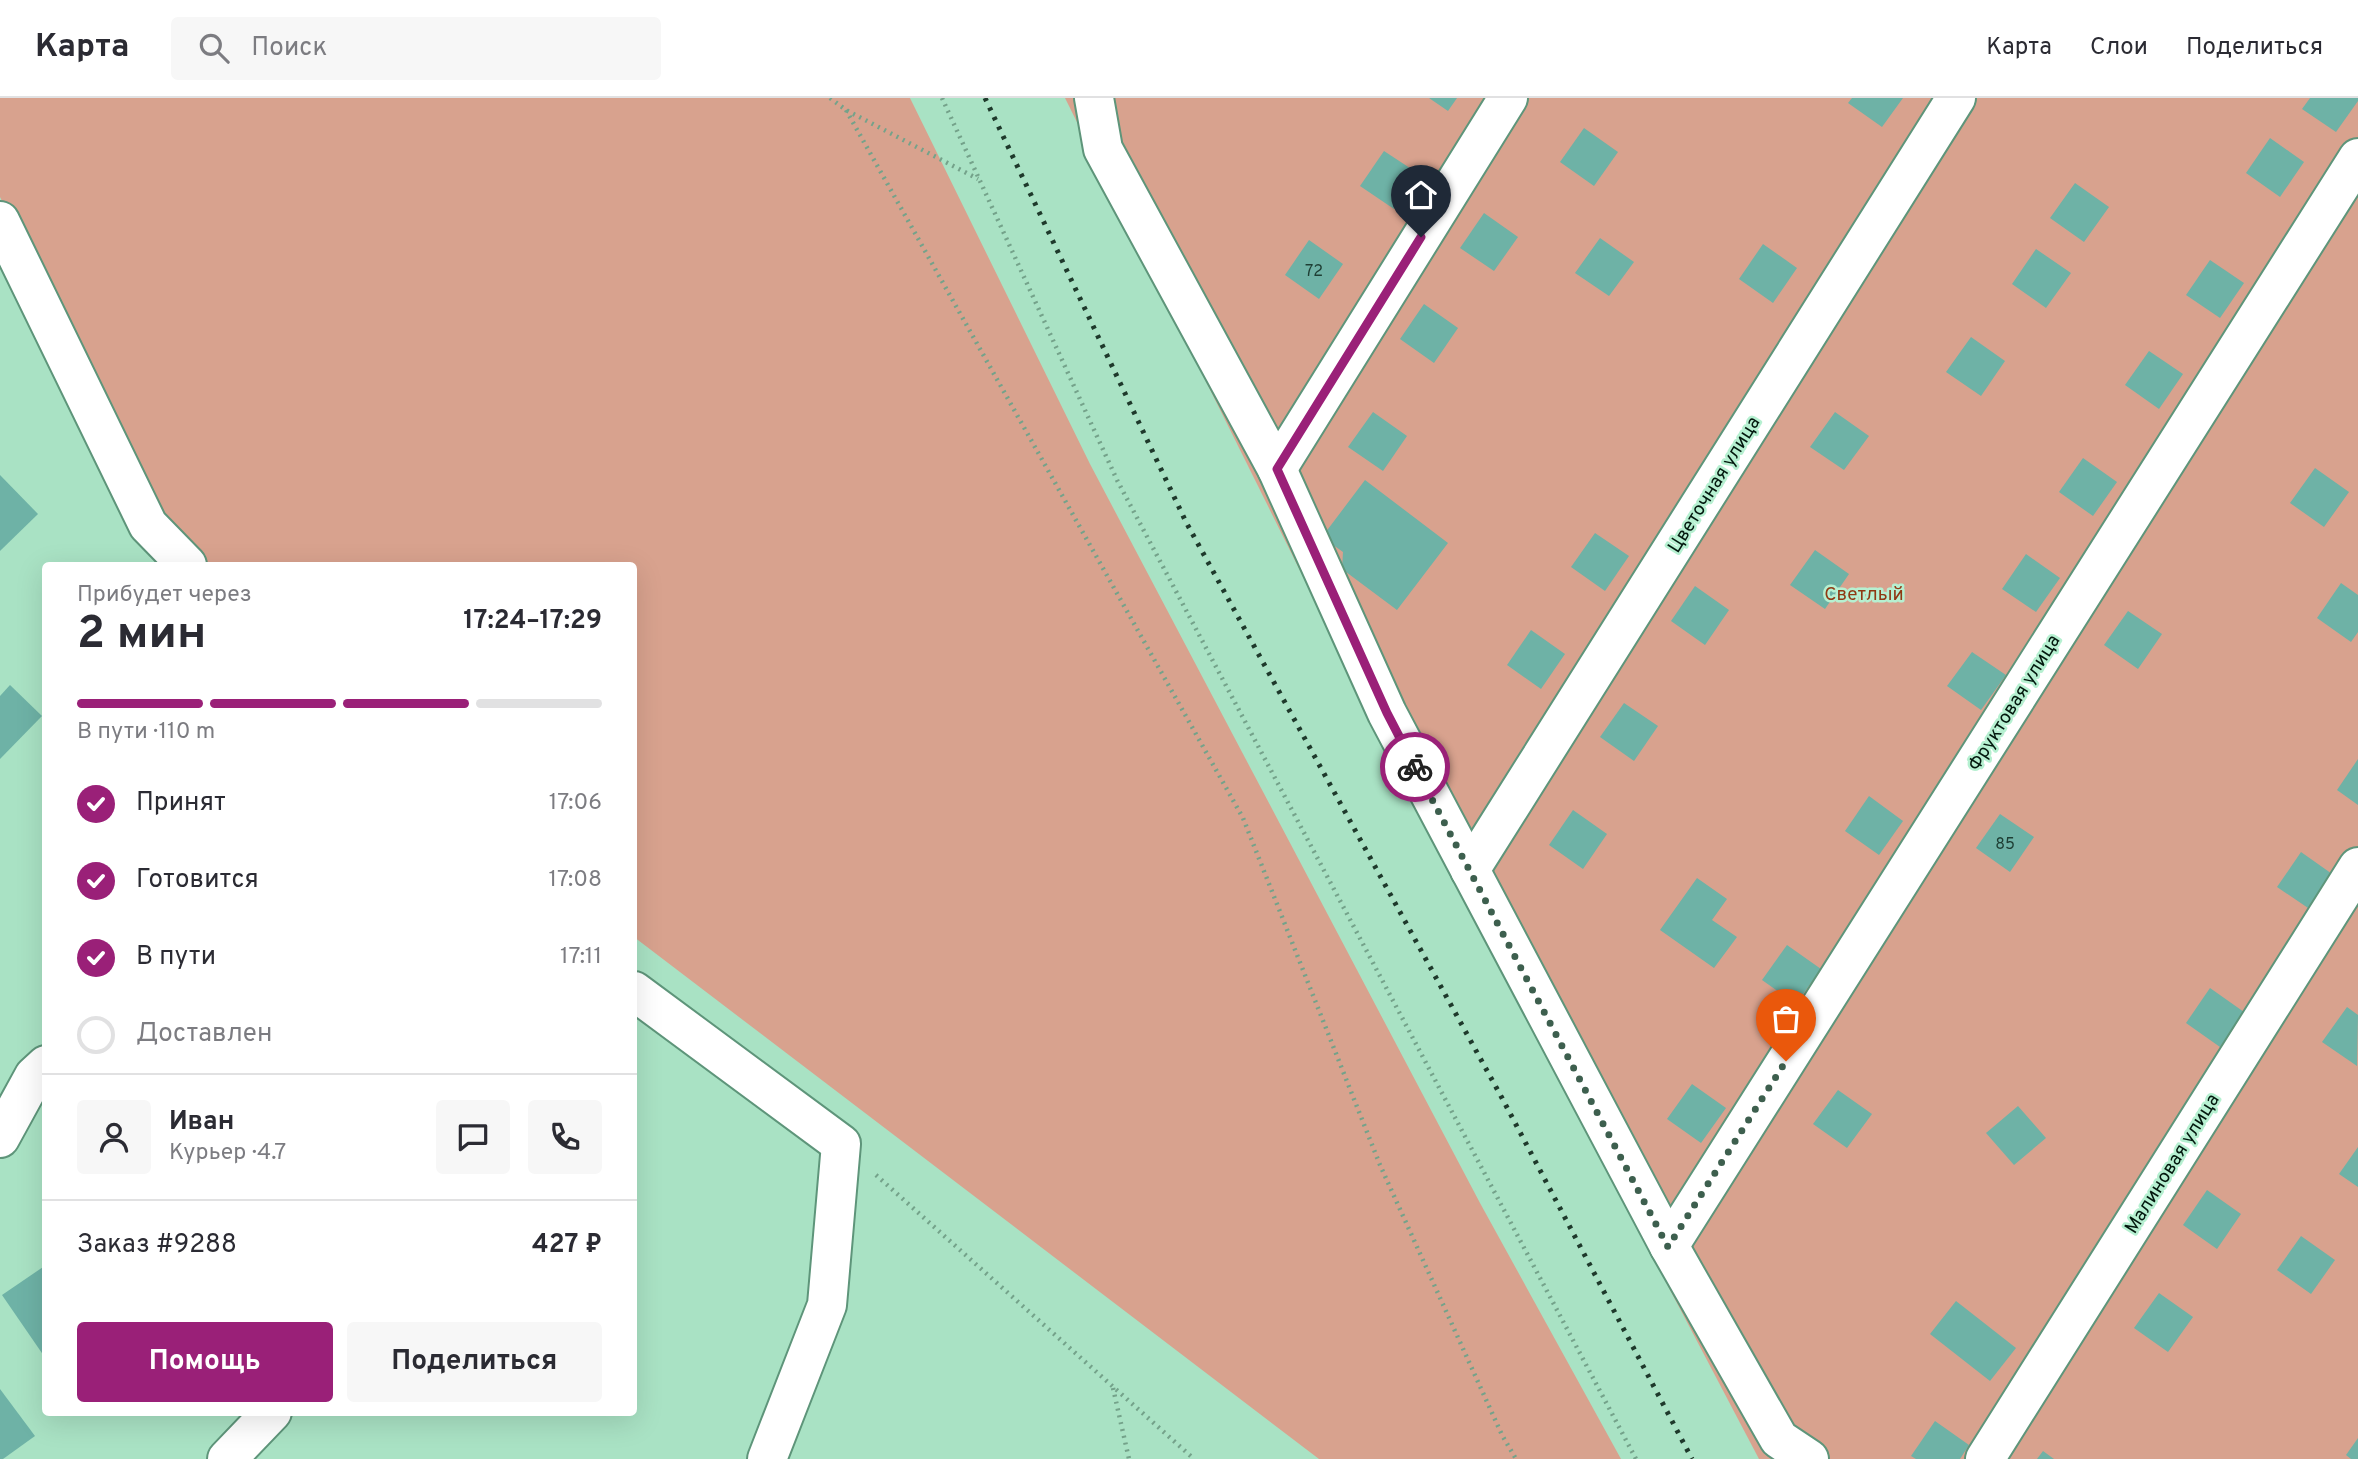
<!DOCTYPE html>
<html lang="ru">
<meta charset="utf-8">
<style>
body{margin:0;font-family:Overpass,sans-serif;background:#f7f7f7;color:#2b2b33;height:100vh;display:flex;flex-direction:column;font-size:26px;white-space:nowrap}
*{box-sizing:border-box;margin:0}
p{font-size:23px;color:#7c7c81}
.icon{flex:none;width:38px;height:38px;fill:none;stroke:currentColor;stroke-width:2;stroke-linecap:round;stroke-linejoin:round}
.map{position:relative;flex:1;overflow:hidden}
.panel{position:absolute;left:42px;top:464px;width:595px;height:854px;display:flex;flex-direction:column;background:#fff;border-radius:7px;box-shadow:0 7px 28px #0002}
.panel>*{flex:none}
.pin{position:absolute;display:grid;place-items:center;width:60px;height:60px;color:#fff;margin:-72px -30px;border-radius:50% 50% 50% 0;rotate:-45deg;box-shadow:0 0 7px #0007}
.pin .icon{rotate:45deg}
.courier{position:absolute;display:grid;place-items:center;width:70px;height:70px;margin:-35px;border:5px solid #9a2078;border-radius:50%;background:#fff;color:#222;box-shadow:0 2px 9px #0007}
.head em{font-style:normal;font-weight:700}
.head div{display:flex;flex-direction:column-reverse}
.head{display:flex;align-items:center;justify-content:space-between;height:119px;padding:0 35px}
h1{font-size:46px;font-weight:700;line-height:52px}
.bar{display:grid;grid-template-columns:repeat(4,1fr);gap:10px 7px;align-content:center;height:84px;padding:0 35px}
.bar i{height:9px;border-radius:5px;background:#e1e1e2}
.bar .on{background:#9a2078}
.bar p{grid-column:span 4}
.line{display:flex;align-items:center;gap:18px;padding:0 35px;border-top:2px solid #e1e1e2}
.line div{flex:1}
.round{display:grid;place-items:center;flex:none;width:74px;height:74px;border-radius:7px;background:#f7f7f7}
ol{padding:0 35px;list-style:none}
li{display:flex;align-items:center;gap:21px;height:77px}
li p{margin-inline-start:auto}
li .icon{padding:7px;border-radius:50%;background:#9a2078;color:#fff;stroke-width:4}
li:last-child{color:#7c7c81}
li i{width:38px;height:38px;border:4px solid #e1e1e2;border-radius:50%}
.cta{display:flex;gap:14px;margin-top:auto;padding:14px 35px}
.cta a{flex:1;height:80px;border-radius:7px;background:#9a2078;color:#fff;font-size:28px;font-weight:700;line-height:80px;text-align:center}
.cta a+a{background:#f7f7f7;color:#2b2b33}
header{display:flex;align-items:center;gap:42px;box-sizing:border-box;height:98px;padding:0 35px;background:#fff;border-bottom:2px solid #e1e1e2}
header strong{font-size:33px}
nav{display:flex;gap:38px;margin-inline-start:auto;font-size:24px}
.search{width:490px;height:63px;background:#f7f7f7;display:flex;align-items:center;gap:18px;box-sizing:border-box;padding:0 24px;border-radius:7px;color:#7c7c81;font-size:26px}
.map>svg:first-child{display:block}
</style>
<header>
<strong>Карта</strong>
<div class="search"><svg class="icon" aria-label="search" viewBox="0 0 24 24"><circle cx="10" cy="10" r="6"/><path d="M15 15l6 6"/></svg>Поиск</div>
<nav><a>Карта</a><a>Слои</a><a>Поделиться</a></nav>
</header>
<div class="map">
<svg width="2358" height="1361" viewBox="0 0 2358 1361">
<rect width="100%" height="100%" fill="#a9e2c4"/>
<g fill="#d8a28e">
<polygon points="0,0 910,0 1090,366 1480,1105 1621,1361 1319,1361 634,839 634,467 192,467 161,437 0,99"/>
<polygon points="1065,0 2358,0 2358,1361 1759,1361 1446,766"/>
</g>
<g fill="#6eb2a6">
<polygon points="1429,0 1457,0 1448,13"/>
<polygon points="1852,0 1903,0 1882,29 1848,5"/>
<polygon points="2310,0 2358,0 2358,3 2336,34 2302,11"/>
<polygon points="1584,30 1618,54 1594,88 1560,64"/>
<polygon points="2270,40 2304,64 2280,99 2246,75"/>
<polygon points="1384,53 1419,76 1394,111 1360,88"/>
<polygon points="2075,85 2109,109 2084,144 2050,120"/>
<polygon points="1484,115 1518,139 1494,173 1460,150"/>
<polygon points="1600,140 1634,164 1609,198 1575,175"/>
<polygon points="1309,142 1343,166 1319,201 1285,177"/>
<polygon points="1763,146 1797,170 1773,205 1739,181"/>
<polygon points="2036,151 2071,175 2046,210 2012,186"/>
<polygon points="2210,162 2244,185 2220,220 2186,197"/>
<polygon points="1424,206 1458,230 1434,265 1400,241"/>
<polygon points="1971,239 2005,263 1981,298 1946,274"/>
<polygon points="2149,253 2183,276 2159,311 2125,287"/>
<polygon points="1373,314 1407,338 1383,373 1348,349"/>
<polygon points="1835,314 1869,338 1844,372 1810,349"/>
<polygon points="2083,360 2117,384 2093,418 2059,394"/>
<polygon points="2315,370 2349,394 2324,429 2290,405"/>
<polygon points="0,377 38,416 0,453"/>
<polygon points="1365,382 1448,445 1397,512 1342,471 1343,454 1322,439"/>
<polygon points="1595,435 1629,458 1605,493 1571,469"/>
<polygon points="1815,452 1849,476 1825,511 1790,487"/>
<polygon points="2026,456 2060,480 2036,514 2002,491"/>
<polygon points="2341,485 2358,497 2358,534 2351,544 2317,520"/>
<polygon points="1695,488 1729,512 1705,547 1671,523"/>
<polygon points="2128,513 2162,536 2138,571 2104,547"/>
<polygon points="1531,532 1565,556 1541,591 1507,567"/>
<polygon points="1972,554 2006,577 1981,612 1947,588"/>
<polygon points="10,587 42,618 0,661 0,598"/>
<polygon points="1624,605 1658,628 1634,663 1600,639"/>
<polygon points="2358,661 2358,707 2337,692"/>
<polygon points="1869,698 1903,723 1879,757 1845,733"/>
<polygon points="1573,712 1607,736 1583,771 1549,747"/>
<polygon points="2000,716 2034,739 2010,774 1976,750"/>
<polygon points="2301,754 2335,778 2311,812 2277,789"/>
<polygon points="1697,780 1727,801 1712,822 1737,839 1714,870 1660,832"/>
<polygon points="1787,847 1821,871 1796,906 1762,882"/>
<polygon points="2210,890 2244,914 2220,949 2186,925"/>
<polygon points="2347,909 2358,917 2357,968 2322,944"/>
<polygon points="1692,986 1726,1010 1701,1045 1667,1021"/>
<polygon points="1838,992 1872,1016 1847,1050 1813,1026"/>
<polygon points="2018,1008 2046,1040 2014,1067 1986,1035"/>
<polygon points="2358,1049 2358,1089 2339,1076"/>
<polygon points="2207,1092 2241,1116 2217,1151 2183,1127"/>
<polygon points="2301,1138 2335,1162 2311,1196 2277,1172"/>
<polygon points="46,1167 46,1261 2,1197"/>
<polygon points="2159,1195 2193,1219 2168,1254 2134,1230"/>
<polygon points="1956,1203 2016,1250 1990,1283 1930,1236"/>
<polygon points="0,1291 35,1338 3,1361 0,1361"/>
<polygon points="1935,1323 1969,1347 1960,1361 1916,1361 1911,1358"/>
<polygon points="2358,1340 2358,1361 2351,1361 2346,1357"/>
<polygon points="2043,1353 2054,1361 2037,1361"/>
</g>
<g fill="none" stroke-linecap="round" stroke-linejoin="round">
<defs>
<g id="minor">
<polyline points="1094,0 1103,51 1277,371 1387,615 1669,1148 1779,1341 1809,1361"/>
<polyline points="0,123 148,427 187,467"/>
<polyline points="1277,371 1508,0"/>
<polyline points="1470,772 1956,0"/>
<polyline points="634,893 841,1046 827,1207 767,1361"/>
<polyline points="0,1040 34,978 46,967"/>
<polyline points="1669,1148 2358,60"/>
<polyline points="227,1361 272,1314"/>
<polyline points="1985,1361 2358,769"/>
</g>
</defs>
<use href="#minor" stroke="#5e957a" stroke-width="42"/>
<g stroke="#74a28a" stroke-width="4.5" stroke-dasharray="2 5" stroke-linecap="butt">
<polyline points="830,0 846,12 978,81"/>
<polyline points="942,0 1117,382 1636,1361"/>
<polyline points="846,12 1243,720 1380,1067 1502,1337 1516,1361"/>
<polyline points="876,1077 1194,1361"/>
<polyline points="1113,1290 1129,1361"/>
</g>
<use href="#minor" stroke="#fff" stroke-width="38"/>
<polyline stroke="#1e392b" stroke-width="5" stroke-dasharray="3.5 7" stroke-linecap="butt" points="985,0 1186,424 1502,1000 1692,1361"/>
</g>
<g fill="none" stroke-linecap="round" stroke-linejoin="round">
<polyline stroke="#3d5f4e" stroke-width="7" stroke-dasharray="0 12.6" points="1415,669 1668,1149 1786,963"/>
<polyline stroke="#9a2078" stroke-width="9" points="1415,669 1387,615 1277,371 1421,139"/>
</g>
<g text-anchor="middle" stroke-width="5" stroke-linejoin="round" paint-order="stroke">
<g font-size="16" fill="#1e3e34">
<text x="1314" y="178">72</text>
<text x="2005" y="751">85</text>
</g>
<g font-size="19" fill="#03180e" stroke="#b6f0d1">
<text transform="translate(1713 386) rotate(-58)" y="7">Цветочная улица</text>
<text transform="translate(2013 604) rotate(-58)" y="7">Фруктовая улица</text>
<text transform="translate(2171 1065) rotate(-58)" y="7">Малиновая улица</text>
</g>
<g font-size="19" fill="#8f3913" stroke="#b6f0d1">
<text x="1864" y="502">Светлый</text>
</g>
</g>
</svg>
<div class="pin" style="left:1786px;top:963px;background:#ea580c"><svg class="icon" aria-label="bag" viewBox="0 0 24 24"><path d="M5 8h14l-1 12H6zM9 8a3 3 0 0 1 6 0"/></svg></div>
<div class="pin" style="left:1421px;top:139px;background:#1f2937"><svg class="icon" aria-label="home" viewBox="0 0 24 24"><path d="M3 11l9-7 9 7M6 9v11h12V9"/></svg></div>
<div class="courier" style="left:1415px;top:669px"><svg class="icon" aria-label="bike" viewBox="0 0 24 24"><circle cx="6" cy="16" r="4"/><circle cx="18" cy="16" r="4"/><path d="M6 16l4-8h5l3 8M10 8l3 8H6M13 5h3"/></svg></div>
<section class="panel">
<div class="head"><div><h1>2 мин</h1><p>Прибудет через</p></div><em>17:24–17:29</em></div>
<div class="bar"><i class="on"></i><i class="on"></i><i class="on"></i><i></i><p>В пути · 110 m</p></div>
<ol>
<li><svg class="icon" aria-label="check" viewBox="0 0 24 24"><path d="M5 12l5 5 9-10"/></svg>Принят<p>17:06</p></li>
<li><svg class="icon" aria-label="check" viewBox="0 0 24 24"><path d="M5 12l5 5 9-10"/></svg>Готовится<p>17:08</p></li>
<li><svg class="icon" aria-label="check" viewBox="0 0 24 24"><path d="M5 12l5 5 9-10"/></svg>В пути<p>17:11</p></li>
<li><i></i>Доставлен</li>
</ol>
<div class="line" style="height:126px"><a class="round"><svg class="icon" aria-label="person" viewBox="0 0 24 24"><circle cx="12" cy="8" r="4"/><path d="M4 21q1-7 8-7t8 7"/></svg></a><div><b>Иван</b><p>Курьер · 4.7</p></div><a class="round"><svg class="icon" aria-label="chat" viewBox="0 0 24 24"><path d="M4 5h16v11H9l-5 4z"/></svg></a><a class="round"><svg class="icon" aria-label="phone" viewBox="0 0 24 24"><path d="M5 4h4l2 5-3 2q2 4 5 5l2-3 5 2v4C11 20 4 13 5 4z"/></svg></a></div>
<div class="line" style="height:91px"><div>Заказ #9288</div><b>427 ₽</b></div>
<div class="cta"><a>Помощь</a><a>Поделиться</a></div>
</section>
</div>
